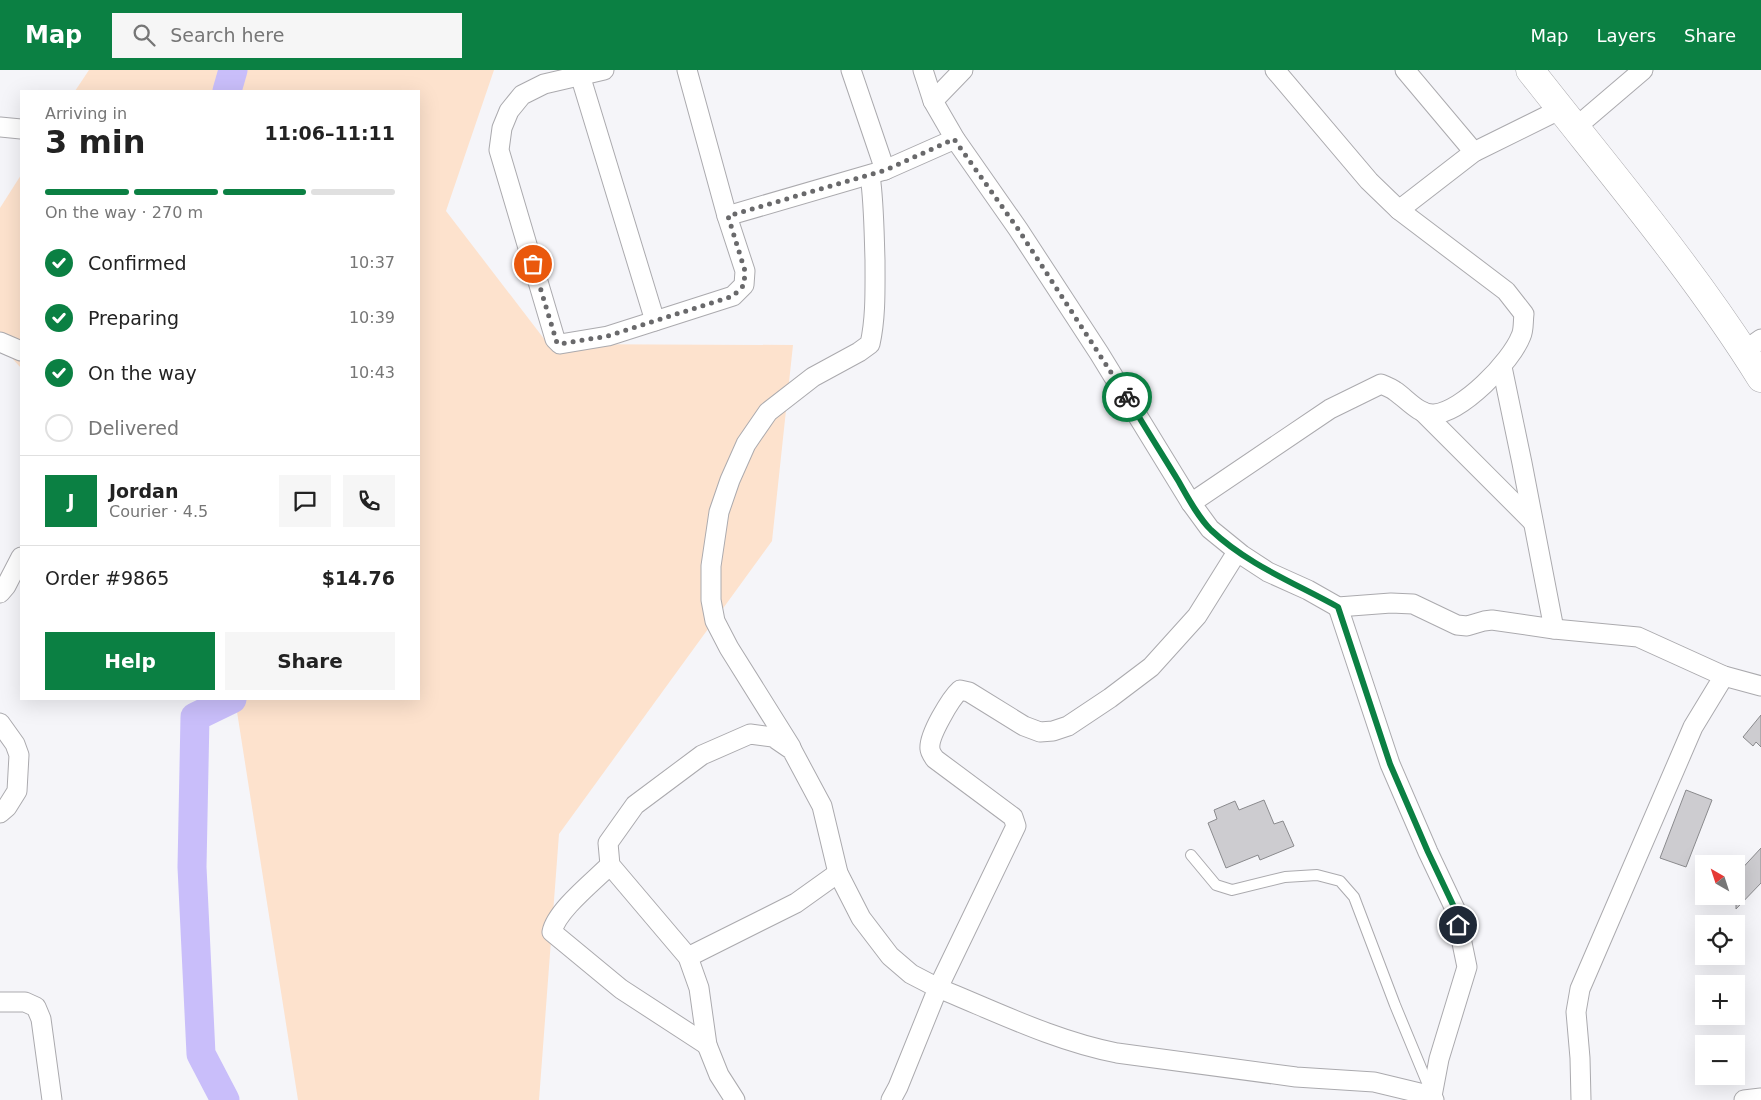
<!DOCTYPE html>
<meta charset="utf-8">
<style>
body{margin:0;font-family:"DejaVu Sans",sans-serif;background:#f6f6f6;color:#222;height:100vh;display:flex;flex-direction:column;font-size:19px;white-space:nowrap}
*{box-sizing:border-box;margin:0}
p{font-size:16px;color:#767676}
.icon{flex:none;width:28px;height:28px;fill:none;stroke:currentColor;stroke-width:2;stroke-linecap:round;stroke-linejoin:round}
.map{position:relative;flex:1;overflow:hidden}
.sheet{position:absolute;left:20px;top:20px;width:400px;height:610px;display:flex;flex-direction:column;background:#fff;border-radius:0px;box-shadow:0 5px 20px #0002}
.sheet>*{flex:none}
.needle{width:32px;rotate:321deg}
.tools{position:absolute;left:1695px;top:785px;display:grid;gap:10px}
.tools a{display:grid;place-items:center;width:50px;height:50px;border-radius:0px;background:#fff;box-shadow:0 5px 20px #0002;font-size:25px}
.pin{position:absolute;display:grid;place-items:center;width:42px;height:42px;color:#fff;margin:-21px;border:2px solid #fff;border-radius:50%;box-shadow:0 1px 5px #0007}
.courier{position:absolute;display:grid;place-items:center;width:50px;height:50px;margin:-25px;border:4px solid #0b8043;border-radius:50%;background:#fff;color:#222;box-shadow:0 1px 6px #0007}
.overview em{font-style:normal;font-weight:600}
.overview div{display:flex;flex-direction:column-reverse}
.overview{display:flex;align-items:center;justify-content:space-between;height:85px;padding:0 25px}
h1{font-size:32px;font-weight:600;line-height:38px}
.bar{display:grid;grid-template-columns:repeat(4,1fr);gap:8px 5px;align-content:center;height:60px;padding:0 25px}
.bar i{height:6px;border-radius:4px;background:#e0e0e0}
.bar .active{background:#0b8043}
.bar p{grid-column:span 4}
.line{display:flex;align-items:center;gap:12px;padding:0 25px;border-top:1px solid #e0e0e0}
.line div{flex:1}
.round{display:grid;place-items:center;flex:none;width:52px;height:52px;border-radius:0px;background:#f6f6f6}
ol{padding:0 25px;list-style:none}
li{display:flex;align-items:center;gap:15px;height:55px}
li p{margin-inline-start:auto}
li .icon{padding:5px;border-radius:50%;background:#0b8043;color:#fff;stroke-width:4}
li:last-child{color:#767676}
li i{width:28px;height:28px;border:2px solid #e0e0e0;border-radius:50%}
.action{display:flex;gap:10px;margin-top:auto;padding:10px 25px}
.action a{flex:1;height:58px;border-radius:0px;background:#0b8043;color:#fff;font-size:20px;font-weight:600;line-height:58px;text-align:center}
.action a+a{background:#f6f6f6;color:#222}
header{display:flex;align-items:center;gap:30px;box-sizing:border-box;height:70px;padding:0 25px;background:#0b8043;color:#fff}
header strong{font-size:24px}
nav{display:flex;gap:28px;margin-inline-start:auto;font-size:18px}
.search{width:350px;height:45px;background:#f6f6f6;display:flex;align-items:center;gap:12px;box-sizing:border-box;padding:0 18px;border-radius:0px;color:#767676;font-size:19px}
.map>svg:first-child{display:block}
</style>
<header>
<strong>Map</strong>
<div class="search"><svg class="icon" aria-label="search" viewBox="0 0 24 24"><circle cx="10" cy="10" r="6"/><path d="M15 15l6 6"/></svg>Search here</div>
<nav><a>Map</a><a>Layers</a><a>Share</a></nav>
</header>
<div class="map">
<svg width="1761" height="1030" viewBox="0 0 1761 1030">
<rect width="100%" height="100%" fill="#f5f5f9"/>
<g fill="#fde2cd">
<polygon points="89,0 494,0 446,141 548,274 793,275 772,471 559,764 539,1030 298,1030 235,629 419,629 419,21 75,21"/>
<polygon points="21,105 21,298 0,275 0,138"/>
</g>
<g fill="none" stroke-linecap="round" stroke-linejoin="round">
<g stroke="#c9befa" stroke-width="29">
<polyline points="227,21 233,0"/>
<polyline points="225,1030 201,984 192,797 195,647 232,629"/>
</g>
</g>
<g fill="#cdccd0" stroke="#8a8a8d">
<polygon points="1761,645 1761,677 1756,672 1753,676 1743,667"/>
<polygon points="1686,720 1712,730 1686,797 1660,788"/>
<polygon points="1264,730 1274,754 1283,751 1294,776 1260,790 1258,785 1226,798 1208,753 1217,749 1214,740 1235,731 1239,740"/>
<polygon points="1761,778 1761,813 1736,839 1736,805"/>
</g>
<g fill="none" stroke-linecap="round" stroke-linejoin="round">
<defs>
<polyline id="lane" points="1191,785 1216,815 1232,820 1285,807 1317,805 1340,811 1354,827 1395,935 1431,1022"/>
<g id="street">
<polyline points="604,0 544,14 522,25 509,41 502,58 499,80 555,269 560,274 608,266 655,251 733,226 744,215 745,201 727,146 687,0"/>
<polyline points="851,0 885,100"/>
<polyline points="923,0 933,31 955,69 1018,159 1099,283 1191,433 1210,459 1242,485 1268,502 1308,520 1338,537 1391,533 1413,534 1457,555 1467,556 1484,551 1492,550 1554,559 1638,567 1724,606 1761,616"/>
<polyline points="1275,0 1369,111 1399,140 1474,82 1561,39"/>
<polyline points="1405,0 1474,82"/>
<polyline points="580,5 655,251"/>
<polyline points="933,31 963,0"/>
<polyline points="0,57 21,59"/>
<polyline points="1575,58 1643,0"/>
<polyline points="727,146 885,100 955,69"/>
<polyline points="0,272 21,281"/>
<polyline points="1744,281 1761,269"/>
<polyline points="1502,297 1522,393 1554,559"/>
<polyline points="1423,342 1533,452"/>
<path d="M1191,433L1330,339L1381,314C1386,316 1391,318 1395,321C1407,329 1419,345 1434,344C1462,342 1511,292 1521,266C1524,260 1523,250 1524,244L1506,221L1399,140"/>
<path d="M1237,482L1197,546L1151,597L1110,628L1068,656L1053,661L1040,662L1024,656L969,622L960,620C951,628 928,666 930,679C930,682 933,686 935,689L1013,747L1016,756L938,918C997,942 1055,971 1117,983L1296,1007L1374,1012L1432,1026L1434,1030"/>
<polyline points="0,523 6,516 21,487"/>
<polyline points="1338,537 1390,694 1428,782 1455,839 1467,897 1439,989 1432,1026"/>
<polyline points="0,653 15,674 19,685 17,721 7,737 0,743"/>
<path d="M791,677L729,578L715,551L711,530V496L719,442L730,410L746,374L768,342L813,307L859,282L870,274C876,247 875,218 875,190C874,161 874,133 870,105"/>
<path d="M610,795C594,811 556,841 552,862L621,919L707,975"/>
<polyline points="688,887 796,833 838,803"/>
<polyline points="0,932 25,932 36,937 41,949 52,1030"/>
<polyline points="735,1030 719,1005 707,975 699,918 688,887 610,795 608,773 635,735 702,685 750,664 773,667 792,680 822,736 838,803 861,848 890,886 911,904 938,918 898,1017 891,1030"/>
<polyline points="1581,1030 1580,988 1576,942 1580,919 1693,657 1724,606"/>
<polyline points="1744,1030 1761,1028"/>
</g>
<path id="secondary" d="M1530,0C1609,101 1693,199 1761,308"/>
</defs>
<use href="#lane" stroke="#abaaae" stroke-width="12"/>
<use href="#street" stroke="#abaaae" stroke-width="21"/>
<use href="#secondary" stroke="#abaaae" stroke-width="29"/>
<use href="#lane" stroke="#fff" stroke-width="10"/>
<use href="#street" stroke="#fff" stroke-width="19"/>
<use href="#secondary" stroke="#fff" stroke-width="28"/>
</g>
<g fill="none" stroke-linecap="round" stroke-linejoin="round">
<polyline stroke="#69696b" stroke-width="5" stroke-dasharray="0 9" points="533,194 557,273 560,274 608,266 733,226 744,215 745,201 728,146 886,100 954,69 1018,159 1127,327"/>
<path stroke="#0b8043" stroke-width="6" d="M1127,327C1144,356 1162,384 1179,412C1188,428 1198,447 1211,460C1248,495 1295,513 1338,537L1390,694L1428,782L1455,839L1458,855"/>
</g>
</svg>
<div class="tools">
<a><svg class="needle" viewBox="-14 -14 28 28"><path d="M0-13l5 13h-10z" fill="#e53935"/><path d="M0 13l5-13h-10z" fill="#767676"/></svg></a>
<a><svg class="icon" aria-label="locate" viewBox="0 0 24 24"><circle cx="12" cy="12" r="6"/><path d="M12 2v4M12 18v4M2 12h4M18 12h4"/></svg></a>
<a>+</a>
<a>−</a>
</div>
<div class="pin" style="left:533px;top:194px;background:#ea580c"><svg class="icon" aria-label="bag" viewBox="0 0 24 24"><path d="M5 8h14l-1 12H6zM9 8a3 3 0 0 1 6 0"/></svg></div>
<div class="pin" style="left:1458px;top:855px;background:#1f2937"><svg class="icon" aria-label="home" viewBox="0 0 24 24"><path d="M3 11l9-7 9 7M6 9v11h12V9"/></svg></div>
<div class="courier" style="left:1127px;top:327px"><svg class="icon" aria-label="bike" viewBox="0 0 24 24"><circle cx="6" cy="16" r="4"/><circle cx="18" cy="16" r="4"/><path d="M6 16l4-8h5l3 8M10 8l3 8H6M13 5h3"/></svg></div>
<section class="sheet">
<div class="overview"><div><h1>3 min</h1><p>Arriving in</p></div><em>11:06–11:11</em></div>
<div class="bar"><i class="active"></i><i class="active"></i><i class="active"></i><i></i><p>On the way · 270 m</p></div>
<ol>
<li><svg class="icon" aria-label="check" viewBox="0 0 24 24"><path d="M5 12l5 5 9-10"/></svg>Confirmed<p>10:37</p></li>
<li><svg class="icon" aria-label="check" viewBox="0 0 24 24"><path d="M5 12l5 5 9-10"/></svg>Preparing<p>10:39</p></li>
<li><svg class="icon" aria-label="check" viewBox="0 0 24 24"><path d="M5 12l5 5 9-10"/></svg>On the way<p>10:43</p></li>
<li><i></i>Delivered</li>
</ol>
<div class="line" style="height:90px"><b class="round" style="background:#0b8043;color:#fff">J</b><div><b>Jordan</b><p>Courier · 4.5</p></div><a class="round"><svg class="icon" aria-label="chat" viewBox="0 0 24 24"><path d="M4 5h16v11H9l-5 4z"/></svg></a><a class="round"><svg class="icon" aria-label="phone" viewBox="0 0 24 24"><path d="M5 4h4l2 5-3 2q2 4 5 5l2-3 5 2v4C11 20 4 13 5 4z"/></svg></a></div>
<div class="line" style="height:65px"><div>Order #9865</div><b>$14.76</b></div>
<div class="action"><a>Help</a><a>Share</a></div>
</section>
</div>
